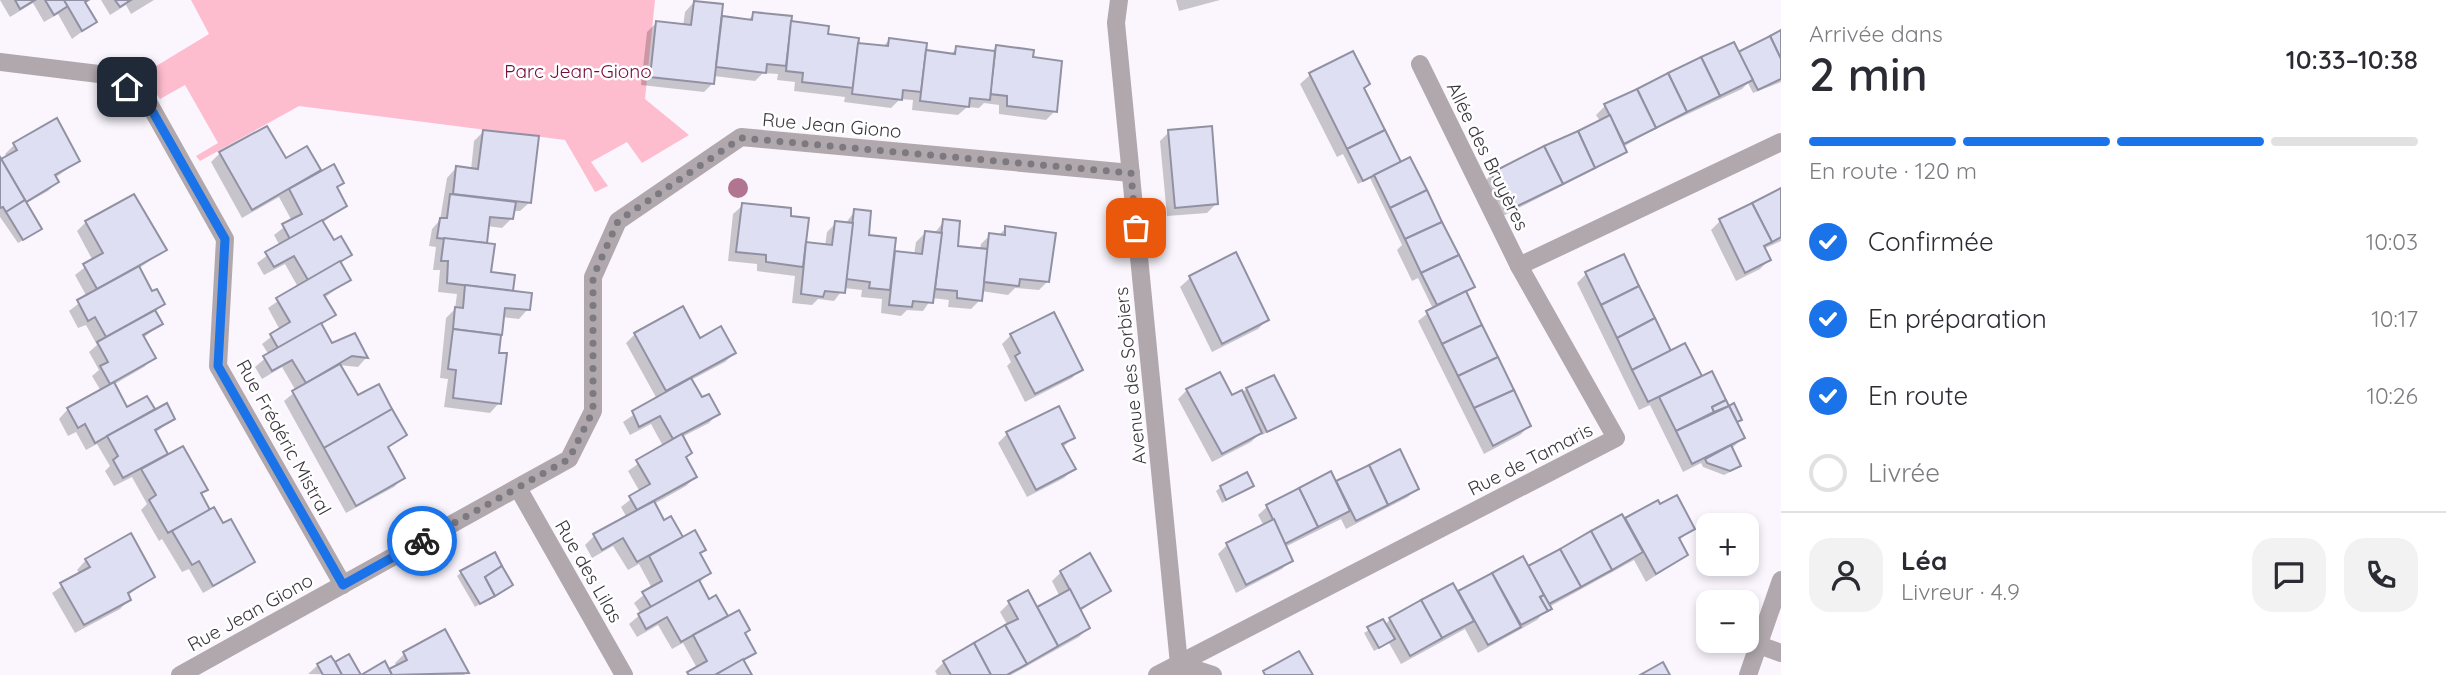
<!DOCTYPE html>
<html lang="fr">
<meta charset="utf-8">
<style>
body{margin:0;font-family:Quicksand,sans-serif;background:#f2f2f3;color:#2b2b33;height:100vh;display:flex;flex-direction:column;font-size:26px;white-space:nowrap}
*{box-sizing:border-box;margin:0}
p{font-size:23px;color:#7c7c81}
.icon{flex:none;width:38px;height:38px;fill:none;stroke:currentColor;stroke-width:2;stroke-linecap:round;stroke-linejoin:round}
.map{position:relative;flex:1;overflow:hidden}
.details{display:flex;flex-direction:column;background:#fff;width:665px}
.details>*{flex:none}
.tools{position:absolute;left:1696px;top:513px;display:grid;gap:14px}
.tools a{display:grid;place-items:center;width:63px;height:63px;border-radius:14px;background:#fff;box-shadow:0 4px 10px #0003;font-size:35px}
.pin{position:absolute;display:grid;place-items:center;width:60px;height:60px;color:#fff;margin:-30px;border-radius:14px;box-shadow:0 4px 10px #0006}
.courier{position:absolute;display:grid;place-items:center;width:70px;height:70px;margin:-35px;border:5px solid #1a73e8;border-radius:50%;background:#fff;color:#222;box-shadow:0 2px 9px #0007}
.summary em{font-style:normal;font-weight:600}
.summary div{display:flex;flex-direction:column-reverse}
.summary{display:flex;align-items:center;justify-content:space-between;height:119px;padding:0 28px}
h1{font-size:46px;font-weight:600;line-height:52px}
.bar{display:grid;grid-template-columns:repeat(4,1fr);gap:10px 7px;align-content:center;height:84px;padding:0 28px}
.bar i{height:9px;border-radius:5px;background:#e1e1e2}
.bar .active{background:#1a73e8}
.bar p{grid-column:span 4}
.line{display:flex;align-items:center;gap:18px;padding:0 28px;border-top:2px solid #e1e1e2}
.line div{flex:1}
.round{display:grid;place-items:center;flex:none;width:74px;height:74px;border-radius:21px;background:#f2f2f3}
ol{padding:0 28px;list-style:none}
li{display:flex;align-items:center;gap:21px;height:77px}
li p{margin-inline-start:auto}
li .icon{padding:7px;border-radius:50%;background:#1a73e8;color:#fff;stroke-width:4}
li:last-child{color:#7c7c81}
li i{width:38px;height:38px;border:4px solid #e1e1e2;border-radius:50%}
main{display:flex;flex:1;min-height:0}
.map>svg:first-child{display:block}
</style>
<main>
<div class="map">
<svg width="1781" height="675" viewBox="0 0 1781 675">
<rect width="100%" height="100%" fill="#fbf6fe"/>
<polygon fill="#febdce" points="191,0 655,0 645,99 689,135 642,163 627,142 591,162 608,186 595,192 565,140 299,106 200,161 196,156 218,143 185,85 160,99 143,74 209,34"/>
<g fill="#0003">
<polygon points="0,0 91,0 84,4 95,22 72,39 58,14 44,22 33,3 10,17"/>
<polygon points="101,0 154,0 131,14 126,5 110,15"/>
<polygon points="1176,0 1220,0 1179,11"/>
<polygon points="694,2 720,17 747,21 754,14 856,44 882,48 889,40 924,52 950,55 957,48 991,52 996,47 1031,59 1055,111 1046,120 999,114 999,105 984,103 979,108 967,107 958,115 912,110 913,100 900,99 891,108 844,102 845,97 794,91 795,82 777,80 778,74 763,73 755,81 714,76 713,83 704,92 641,85 647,32 656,23 683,26 685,12"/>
<polygon points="1781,32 1781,82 1753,93 1748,83 1742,89 1649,132 1623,147 1625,151 1621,156 1499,218 1483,183 1492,174 1600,121 1596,115 1605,106 1738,54"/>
<polygon points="1352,53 1368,84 1363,90 1400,164 1472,287 1464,293 1529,426 1520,435 1484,454 1418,321 1433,309 1418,278 1412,281 1397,250 1402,245 1370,178 1358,184 1343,154 1337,157 1300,84 1310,75"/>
<polygon points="483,132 530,202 520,211 513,211 512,218 502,228 487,226 485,245 489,274 528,309 519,319 502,317 497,354 499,403 490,413 444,407 448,379 440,378 446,318 455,309 457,294 438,292 440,270 433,270 436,247 429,246 432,229 440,220 447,178 456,168 471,170 474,141"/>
<polygon points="1169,132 1216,204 1207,213 1167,216 1160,141"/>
<polygon points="15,144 78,161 55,178 57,182 48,191 25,204 35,233 18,243 0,217 0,161 8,157 5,154"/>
<polygon points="307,149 321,173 342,182 336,188 345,206 322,223 333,242 350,255 340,264 349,280 324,298 333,315 320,326 331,346 354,336 366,358 358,367 339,365 358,398 405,435 387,449 403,478 394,487 346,513 284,401 296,391 282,367 262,379 255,367 269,355 262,344 280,330 268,308 298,287 285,264 264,275 257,263 280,246 274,235 292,221 279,197 242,218 211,162 220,153 285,160"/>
<polygon points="1781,191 1781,241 1763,249 1769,260 1760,269 1736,281 1711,230 1720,221"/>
<polygon points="743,205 789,218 805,244 825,246 827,232 836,223 845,224 855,211 867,237 893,253 914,255 916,242 925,233 934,234 944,221 956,247 980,250 981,244 990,235 998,236 1006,228 1048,281 1039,290 1015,288 1008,295 981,291 980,300 971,309 948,307 949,300 932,298 923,311 907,310 901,316 881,313 882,299 861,297 862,290 844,288 834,301 818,299 812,305 792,303 795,276 757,271 757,264 728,261 733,214"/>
<polygon points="86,222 165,250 138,269 151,293 163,304 155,312 161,324 143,338 154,358 144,367 113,385 127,410 147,398 154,412 173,419 155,433 168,456 206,490 200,496 209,512 253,561 244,570 203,593 189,569 182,572 162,539 159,541 141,510 147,504 132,477 114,486 105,471 110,466 97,444 86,450 76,432 68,436 59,419 68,409 101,391 92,376 99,370 89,352 97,345 86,325 78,328 69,311 87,297 75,275 93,261 77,231"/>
<polygon points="1235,255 1267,320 1258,329 1212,352 1180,287 1190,278"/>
<polygon points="1586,274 1701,379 1727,406 1727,410 1740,419 1736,424 1743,438 1731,449 1739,466 1734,470 1724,475 1703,467 1701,463 1683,472 1650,405 1639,410 1577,283"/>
<polygon points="635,334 699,341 734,353 725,362 691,380 701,400 718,413 709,423 682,437 690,453 685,459 695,477 686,486 654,504 663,522 699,554 709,573 700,582 708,601 744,634 754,652 743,662 750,675 686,675 697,668 683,643 672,649 658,625 637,637 629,624 641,614 634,603 652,588 639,564 628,570 613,546 592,558 585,545 594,536 627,518 621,507 640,492 628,471 663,446 651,424 630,435 623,422 657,399 626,343"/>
<polygon points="1011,335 1081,369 1072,378 1025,402 1007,366 1011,362 1002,344"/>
<polygon points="1273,377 1294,417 1262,435 1261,432 1251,442 1212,462 1178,399 1187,390 1231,397"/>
<polygon points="1007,434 1073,438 1062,448 1073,469 1064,478 1027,497 998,443"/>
<polygon points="1399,451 1417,488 1408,497 1346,529 1341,519 1285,547 1291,560 1282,569 1236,593 1218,554 1227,545 1264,526 1258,515 1268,506 1335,484"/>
<polygon points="1252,486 1222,503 1216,491 1221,487"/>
<polygon points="1657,503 1693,529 1678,541 1686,555 1646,582 1634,560 1549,607 1537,620 1478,653 1465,629 1401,664 1389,643 1374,651 1364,633 1383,621 1385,625 1390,619 1457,594 1522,558 1527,568"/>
<polygon points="86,560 153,577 127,596 129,600 120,609 75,633 52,593 80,574 77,570"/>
<polygon points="462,572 511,585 475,607 457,576"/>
<polygon points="1061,572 1109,591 1079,612 1088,628 1079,637 1011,675 937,675 935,671 944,662 1008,626 1000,612 1009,603 1036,610 1060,597 1052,581"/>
<polygon points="444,631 467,672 464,675 364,675 397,667 395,663 404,654"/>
<polygon points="334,664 360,675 308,674 318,665"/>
</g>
<g fill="#dedff2" stroke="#9191a3" stroke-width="2">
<polygon points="15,0 35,0 20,9"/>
<polygon points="45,0 64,0 68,6 54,15"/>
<polygon points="64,0 88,0 85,2 97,22 82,31"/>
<polygon points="115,0 131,0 120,7"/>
<polygon points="694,1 723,4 714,84 650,77 656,21 691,25"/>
<polygon points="753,12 792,16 786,66 767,64 766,73 716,67 722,16 752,20"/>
<polygon points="791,21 829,26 828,34 859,38 853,88 802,82 803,73 786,71"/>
<polygon points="1781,30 1781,59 1770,36"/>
<polygon points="1770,36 1781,59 1781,79 1758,90 1738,52"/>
<polygon points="889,38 927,43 921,92 903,90 902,100 852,94 858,43 888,46"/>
<polygon points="1734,42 1753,80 1720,96 1701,57"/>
<polygon points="996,45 1034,50 1033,57 1062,61 1057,112 1007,106 1007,96 990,94"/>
<polygon points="956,46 995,51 990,100 970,98 969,107 920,101 926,50 955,54"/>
<polygon points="1353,51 1370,84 1364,88 1385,130 1347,149 1309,73"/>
<polygon points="1701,57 1720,96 1687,112 1668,73"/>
<polygon points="1668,73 1687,112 1656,128 1637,89"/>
<polygon points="1637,89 1656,128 1624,144 1604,104"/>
<polygon points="1610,115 1627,152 1595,168 1578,131"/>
<polygon points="57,118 80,161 55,175 59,182 26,202 1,159 17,150 13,143"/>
<polygon points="267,126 286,158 307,146 321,170 252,210 219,152"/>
<polygon points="1212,126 1218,204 1175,208 1168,130"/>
<polygon points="483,130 539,136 531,203 453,194 456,166 478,169"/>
<polygon points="1385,130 1401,162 1363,181 1347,149"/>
<polygon points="1578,131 1595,168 1563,184 1544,146"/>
<polygon points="1544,146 1563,184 1509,210 1491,173"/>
<polygon points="0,157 25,200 6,212 3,207 0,208"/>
<polygon points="1410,157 1427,190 1390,208 1374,175"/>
<polygon points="334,164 344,183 337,187 347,206 290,239 282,224 302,214 289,189"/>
<polygon points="1781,188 1781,237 1772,242 1752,203"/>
<polygon points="1427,190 1442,222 1405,239 1390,208"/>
<polygon points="134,194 167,250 97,289 83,264 103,253 85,221"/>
<polygon points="450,194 516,202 513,219 490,217 487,243 437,238 440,218 447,218"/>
<polygon points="25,200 42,229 23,240 6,212"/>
<polygon points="742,203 791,208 791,216 809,218 803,267 766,262 766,255 736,252"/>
<polygon points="1752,203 1772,242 1764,246 1771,260 1745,273 1719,219"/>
<polygon points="854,209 871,211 869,235 896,238 890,290 869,288 870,282 846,279"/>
<polygon points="943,219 960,221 958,246 988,249 982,301 957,298 957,291 935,289"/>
<polygon points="322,220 334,240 341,236 352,255 308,280 294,256 274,267 265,252"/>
<polygon points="835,221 853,223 845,293 825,291 823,297 801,294 806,242 832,245"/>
<polygon points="1442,222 1459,255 1421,273 1405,239"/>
<polygon points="1005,226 1056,233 1049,282 1020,279 1019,286 984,282 989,233 1005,235"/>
<polygon points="925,231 942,233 933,303 913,301 912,307 889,305 895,251 922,254"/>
<polygon points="444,238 495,244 491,272 515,275 513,291 447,283 448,261 441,261"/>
<polygon points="1236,252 1269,320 1222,344 1189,276"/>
<polygon points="1624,254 1639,286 1601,305 1585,272"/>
<polygon points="1459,255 1475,287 1437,305 1421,273"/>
<polygon points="340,261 351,280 324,295 336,315 278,348 270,334 290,322 276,298"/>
<polygon points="139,266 152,291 157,289 165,304 106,337 95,317 88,321 77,300"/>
<polygon points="465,285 532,293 530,310 505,308 502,335 453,329 455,307 463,308"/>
<polygon points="1639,286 1655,318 1617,338 1601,305"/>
<polygon points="1466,291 1482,325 1442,344 1426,311"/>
<polygon points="683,306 700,338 721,326 736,353 666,391 634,333"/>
<polygon points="155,310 163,324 143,335 156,358 110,384 100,366 108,362 97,342"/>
<polygon points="1054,312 1083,370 1035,394 1015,356 1020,353 1010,334"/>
<polygon points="1655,318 1671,351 1632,370 1617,338"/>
<polygon points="321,323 332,343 355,333 368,358 352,356 306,383 292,360 272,371 263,356"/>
<polygon points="1482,325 1498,357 1458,376 1442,344"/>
<polygon points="453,329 501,335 499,353 507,353 501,404 453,398 456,370 448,369"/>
<polygon points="1685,343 1702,376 1648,402 1632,370"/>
<polygon points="1498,357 1514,390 1474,408 1458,376"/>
<polygon points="340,364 358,395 379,384 392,409 324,448 292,391"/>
<polygon points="1712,371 1726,400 1712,407 1714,412 1676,431 1659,397"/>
<polygon points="1220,372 1232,395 1242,390 1262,433 1222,454 1186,389"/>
<polygon points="1274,375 1296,418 1267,432 1246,388"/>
<polygon points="691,378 702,397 709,394 720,414 673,439 660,416 639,427 632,411"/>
<polygon points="114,382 127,407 147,396 155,409 95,443 85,424 78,428 67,408"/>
<polygon points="1514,390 1531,426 1493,446 1474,408"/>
<polygon points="1726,400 1729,406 1714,412 1712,407"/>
<polygon points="167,403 175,419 155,430 168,454 123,478 113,460 118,456 107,436"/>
<polygon points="1734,403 1742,420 1737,422 1729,406"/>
<polygon points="1059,406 1075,438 1062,444 1076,469 1036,490 1006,432"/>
<polygon points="1729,406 1745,438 1692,464 1676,431"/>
<polygon points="392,409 407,435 388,447 405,478 356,506 324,448"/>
<polygon points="682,434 692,453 686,457 697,477 637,510 629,496 650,484 636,460"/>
<polygon points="1731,445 1741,466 1730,471 1707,463 1705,459"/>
<polygon points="183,446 208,490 201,493 210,510 168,533 149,500 156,495 141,469"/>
<polygon points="1400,449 1419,489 1388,505 1369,465"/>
<polygon points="1369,465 1388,505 1356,521 1336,481"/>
<polygon points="1331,471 1350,511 1318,527 1299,488"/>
<polygon points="1247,472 1254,486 1226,500 1220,486"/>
<polygon points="1299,488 1318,527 1285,544 1266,505"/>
<polygon points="1677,495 1695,529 1679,538 1688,555 1656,574 1625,518 1658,500 1660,504"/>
<polygon points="654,501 664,520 671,516 683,537 637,562 623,538 602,550 593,534"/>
<polygon points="214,507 223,523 231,519 255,562 213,586 199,561 192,565 172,531"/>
<polygon points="1622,514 1643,552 1612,570 1591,531"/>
<polygon points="1274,519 1293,561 1246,585 1226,543"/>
<polygon points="695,530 706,550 700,553 711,573 651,607 642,592 662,581 649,556"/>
<polygon points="1591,531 1612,570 1581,587 1560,549"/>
<polygon points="131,533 155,577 128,593 131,600 84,625 60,583 90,567 85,559"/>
<polygon points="1560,549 1581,587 1549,604 1528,566"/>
<polygon points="495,552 502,566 485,577 495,596 480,604 460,571"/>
<polygon points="1090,553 1111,591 1080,609 1060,571"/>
<polygon points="1523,556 1544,595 1540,597 1548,611 1521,625 1492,573"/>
<polygon points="502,566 513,585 495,596 485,577"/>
<polygon points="1492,573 1521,627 1488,645 1458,591"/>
<polygon points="699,580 709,599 716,595 728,616 681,642 667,617 646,629 638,614"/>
<polygon points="1453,583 1474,621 1442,638 1421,600"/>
<polygon points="1070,589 1090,628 1058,646 1037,607"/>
<polygon points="1028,590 1058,646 1027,664 1005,625 1018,619 1008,601"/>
<polygon points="1544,595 1552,609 1548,611 1540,597"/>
<polygon points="1421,600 1442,638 1410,656 1389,618"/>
<polygon points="739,610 750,630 745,633 756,653 715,675 689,675 687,672 707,661 693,635"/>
<polygon points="1383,619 1395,639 1379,648 1367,627"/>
<polygon points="1005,625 1027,664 1007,675 991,675 974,643"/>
<polygon points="445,629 469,673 392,675 389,669 407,660 403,652"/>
<polygon points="974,643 991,675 951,675 943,661"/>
<polygon points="1299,651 1313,675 1265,675 1263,671"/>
<polygon points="349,654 361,675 385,661 392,675 342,675 335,662"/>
<polygon points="331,656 335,662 342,675 323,675 317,664"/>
<polygon points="743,659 752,675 715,675"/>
<polygon points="1663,662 1670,675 1640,675"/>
</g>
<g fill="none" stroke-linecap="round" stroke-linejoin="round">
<g stroke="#b0a8ad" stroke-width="18">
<polyline points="1119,0 1116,23 1179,664 1176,672"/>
<polyline points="0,62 107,75 147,100 225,239 218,366 343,585"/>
<polyline points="1420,64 1519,266"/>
<polyline points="518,488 624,675"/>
<polyline points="1759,645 1781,653"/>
<polyline points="1179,664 1213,675"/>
<polyline points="180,675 569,459 593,411 593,277 618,221 741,137 1131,173"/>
<polyline points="1157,675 1616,438 1519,266 1781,142"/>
<polyline points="1748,675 1781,580"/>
</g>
</g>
<circle fill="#b17592" cx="738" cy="188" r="10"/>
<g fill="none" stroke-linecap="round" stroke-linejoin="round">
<polyline stroke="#7d7980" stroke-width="7" stroke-dasharray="0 12.6" points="422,541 569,459 593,411 593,277 618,221 741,138 1131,173 1136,228"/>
<polyline stroke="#1a73e8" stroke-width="9" points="127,87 146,100 225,239 218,366 343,585 422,541"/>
</g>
<g text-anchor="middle" stroke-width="5" stroke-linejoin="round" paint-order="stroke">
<g font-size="19" fill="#750b3a" stroke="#fff">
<text x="578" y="78">Parc Jean-Giono</text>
</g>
<g font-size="19" fill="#39353c" stroke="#fff">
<text transform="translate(832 125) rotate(5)" y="7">Rue Jean Giono</text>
<text transform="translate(1488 156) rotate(64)" y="7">Allée des Bruyères</text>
<text transform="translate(1130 376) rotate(-96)" y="7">Avenue des Sorbiers</text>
<text transform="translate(284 437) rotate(61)" y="7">Rue Frédéric Mistral</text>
<text transform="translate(1530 459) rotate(-27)" y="7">Rue de Tamaris</text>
<text transform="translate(589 571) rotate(60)" y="7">Rue des Lilas</text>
<text transform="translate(250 612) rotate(-29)" y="7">Rue Jean Giono</text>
</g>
</g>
</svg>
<div class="tools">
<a>+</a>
<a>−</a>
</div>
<div class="pin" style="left:1136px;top:228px;background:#ea580c"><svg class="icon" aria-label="bag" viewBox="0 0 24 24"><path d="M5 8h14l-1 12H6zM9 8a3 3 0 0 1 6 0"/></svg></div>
<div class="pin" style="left:127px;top:87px;background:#1f2937"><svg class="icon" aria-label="home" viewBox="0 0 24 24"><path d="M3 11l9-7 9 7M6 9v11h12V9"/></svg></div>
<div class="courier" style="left:422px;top:541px"><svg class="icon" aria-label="bike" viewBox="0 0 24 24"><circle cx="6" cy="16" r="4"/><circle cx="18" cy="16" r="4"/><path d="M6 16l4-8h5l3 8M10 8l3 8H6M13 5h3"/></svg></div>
</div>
<section class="details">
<div class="summary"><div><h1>2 min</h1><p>Arrivée dans</p></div><em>10:33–10:38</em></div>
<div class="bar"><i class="active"></i><i class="active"></i><i class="active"></i><i></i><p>En route · 120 m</p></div>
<ol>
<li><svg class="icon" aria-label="check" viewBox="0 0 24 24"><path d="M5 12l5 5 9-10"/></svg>Confirmée<p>10:03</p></li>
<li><svg class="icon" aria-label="check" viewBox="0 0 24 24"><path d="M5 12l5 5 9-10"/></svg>En préparation<p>10:17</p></li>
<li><svg class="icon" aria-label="check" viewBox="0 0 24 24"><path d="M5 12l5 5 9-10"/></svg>En route<p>10:26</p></li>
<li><i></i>Livrée</li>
</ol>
<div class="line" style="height:126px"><a class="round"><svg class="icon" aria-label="person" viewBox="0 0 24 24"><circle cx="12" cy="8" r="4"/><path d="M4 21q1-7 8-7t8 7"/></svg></a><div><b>Léa</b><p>Livreur · 4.9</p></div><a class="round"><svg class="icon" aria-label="chat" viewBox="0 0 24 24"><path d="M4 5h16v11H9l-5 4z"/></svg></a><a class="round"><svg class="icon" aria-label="phone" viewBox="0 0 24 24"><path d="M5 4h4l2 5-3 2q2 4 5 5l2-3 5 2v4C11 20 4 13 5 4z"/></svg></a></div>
</section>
</main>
